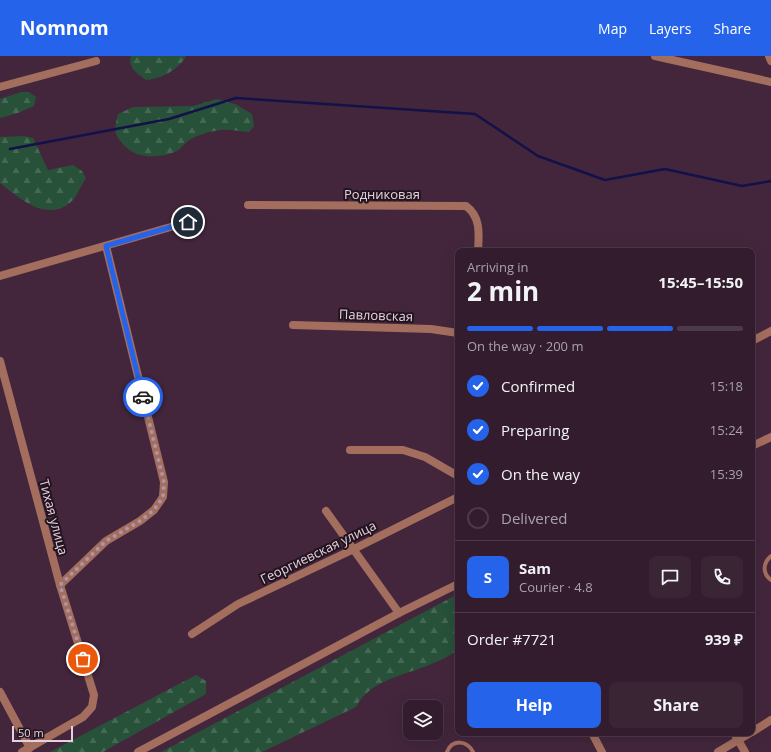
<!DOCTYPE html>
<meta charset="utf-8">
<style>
body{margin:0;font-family:"Open Sans",sans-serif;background:#3a2535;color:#f1f3f6;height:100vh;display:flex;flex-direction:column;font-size:15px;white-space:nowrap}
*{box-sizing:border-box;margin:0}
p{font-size:13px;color:#a8a1aa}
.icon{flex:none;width:22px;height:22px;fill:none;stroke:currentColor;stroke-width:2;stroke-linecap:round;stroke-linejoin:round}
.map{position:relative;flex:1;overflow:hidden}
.details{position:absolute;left:455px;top:192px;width:300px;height:488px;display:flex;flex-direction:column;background:#321c2d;border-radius:8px;box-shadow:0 4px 16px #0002,0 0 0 1px #4d3a49}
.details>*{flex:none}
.tools{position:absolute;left:403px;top:644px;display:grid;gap:8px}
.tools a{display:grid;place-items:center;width:40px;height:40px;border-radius:8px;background:#321c2d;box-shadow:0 4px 16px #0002,0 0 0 1px #4d3a49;font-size:20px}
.scale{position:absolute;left:12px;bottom:10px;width:61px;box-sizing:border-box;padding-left:4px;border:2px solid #e5d1df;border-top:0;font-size:11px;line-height:14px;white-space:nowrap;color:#e5d1df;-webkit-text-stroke:3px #22141e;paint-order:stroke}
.pin{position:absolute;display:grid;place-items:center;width:34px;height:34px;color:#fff;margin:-17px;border:2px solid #fff;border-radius:50%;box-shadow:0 1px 4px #0007}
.courier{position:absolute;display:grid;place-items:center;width:40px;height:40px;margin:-20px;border:3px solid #2563eb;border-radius:50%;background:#fff;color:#222;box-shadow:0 1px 5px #0007}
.overview em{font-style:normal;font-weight:700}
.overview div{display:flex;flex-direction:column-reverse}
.overview{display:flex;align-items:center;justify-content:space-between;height:68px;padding:0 12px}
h1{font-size:26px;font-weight:700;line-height:30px}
.bar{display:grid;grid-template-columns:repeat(4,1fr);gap:6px 4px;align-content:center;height:48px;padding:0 12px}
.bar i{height:5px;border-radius:3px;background:#4d3a49}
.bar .current{background:#2563eb}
.bar p{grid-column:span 4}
.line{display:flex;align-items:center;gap:10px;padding:0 12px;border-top:1px solid #4d3a49}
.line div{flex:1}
.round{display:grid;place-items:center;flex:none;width:42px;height:42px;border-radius:8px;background:#3a2535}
ol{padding:0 12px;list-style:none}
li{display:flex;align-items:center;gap:12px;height:44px}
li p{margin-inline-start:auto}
li .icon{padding:4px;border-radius:50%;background:#2563eb;color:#fff;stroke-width:4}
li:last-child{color:#a8a1aa}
li i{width:22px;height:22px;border:2px solid #4d3a49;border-radius:50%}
.primary-button{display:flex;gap:8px;margin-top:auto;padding:8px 12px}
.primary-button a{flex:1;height:46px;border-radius:8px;background:#2563eb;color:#fff;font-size:16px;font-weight:700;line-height:46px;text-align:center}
.primary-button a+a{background:#3a2535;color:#f1f3f6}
header{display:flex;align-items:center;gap:24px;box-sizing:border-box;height:56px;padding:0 20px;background:#2563eb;color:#fff}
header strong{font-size:19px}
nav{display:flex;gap:22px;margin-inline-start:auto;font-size:14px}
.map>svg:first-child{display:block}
</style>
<header>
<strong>Nomnom</strong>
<nav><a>Map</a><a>Layers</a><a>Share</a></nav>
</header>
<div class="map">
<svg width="771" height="696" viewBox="0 0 771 696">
<defs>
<pattern id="forest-firs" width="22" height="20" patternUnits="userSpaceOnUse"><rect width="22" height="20" fill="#275139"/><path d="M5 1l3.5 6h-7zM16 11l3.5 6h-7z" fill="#466955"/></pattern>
</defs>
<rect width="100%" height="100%" fill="#43263c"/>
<g fill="url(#forest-firs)">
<path d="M131,0H186C179,14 160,23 146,24C138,18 127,11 131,0Z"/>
<polygon points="21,36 29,36 36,41 34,50 18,57 0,62 0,43"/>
<path d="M217,43L235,48L252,58L254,70L249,76C238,75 226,72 215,75C207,76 196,80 189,84C184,88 180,94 175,96C159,102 138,103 126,91C113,78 114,75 118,58L133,51L193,50Z"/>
<path d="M24,80L33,82L48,114L73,109L82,115L86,122C81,129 77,141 71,146C46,167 19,142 0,127V81Z"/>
<path d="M458,538V594C451,598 444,603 436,606C409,619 371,622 356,651L262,696H161Z"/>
<polygon points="196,619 206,625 206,638 103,696 50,696"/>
</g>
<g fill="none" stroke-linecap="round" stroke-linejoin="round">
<polyline stroke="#13114a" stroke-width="2.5" points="10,93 169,63 236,42 475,58 538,100 605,124 665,113 742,130 771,125"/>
<g stroke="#a46e5f" stroke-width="4">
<path d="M771,500C763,507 762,517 771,524"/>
<path d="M447,696C452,683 467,684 473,696"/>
</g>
<g stroke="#a46e5f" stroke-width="8">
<polyline points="655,0 771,26"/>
<polyline points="769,0 771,5"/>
<polyline points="0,31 96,5"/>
<path d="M248,149L466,150C481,161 479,178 478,195"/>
<polyline points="0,220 188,166"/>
<polyline points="293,269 431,273 458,277"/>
<polyline points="752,285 771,275"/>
<polyline points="0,305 60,529 94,639 92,651 83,661 22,696"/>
<polyline points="350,394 403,394 425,401 458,420"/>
<polyline points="326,455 399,557"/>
<polyline points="60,529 106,485 140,465 154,454 163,441 164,426 106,190"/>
<polyline points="192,578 238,548 354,493 458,441"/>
<polyline points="0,636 30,692"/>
<polyline points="752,676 771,664"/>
<polyline points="592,677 602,696"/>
<polyline points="734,677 745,696"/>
<polyline points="718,696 750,677"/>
</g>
<g stroke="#a46e5f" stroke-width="8">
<polyline points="752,390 771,381"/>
<polyline points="138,696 399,557 458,528"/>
</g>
</g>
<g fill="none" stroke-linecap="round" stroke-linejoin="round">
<polyline stroke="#ac95a6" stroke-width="4" stroke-dasharray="0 7.2" points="83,603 60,529 106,485 140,465 154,454 163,441 164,426 143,341"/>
<polyline stroke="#2563eb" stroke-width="5" points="143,341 106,190 188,166"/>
</g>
<g text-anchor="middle" stroke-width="4" stroke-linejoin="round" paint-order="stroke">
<g font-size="13" fill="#e5d1df" stroke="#22141e">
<text x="382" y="143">Родниковая</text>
<text transform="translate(376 259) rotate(2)" y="5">Павловская</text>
<text transform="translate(54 461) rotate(75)" y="5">Тихая улица</text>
<text transform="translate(318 496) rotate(-26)" y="5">Георгиевская улица</text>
</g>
</g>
</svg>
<div class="tools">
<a><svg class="icon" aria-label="layers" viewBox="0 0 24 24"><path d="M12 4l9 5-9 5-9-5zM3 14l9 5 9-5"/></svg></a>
</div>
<div class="scale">50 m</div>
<div class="pin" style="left:83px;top:603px;background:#ea580c"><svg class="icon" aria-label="bag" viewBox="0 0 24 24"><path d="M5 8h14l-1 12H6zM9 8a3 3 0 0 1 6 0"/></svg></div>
<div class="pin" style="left:188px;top:166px;background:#1f2937"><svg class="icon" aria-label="home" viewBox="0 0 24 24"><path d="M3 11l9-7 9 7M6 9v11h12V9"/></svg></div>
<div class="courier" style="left:143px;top:341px"><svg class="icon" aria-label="car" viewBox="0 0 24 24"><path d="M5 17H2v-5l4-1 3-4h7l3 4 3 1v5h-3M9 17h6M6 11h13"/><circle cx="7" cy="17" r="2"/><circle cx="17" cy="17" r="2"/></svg></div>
<section class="details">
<div class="overview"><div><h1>2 min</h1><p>Arriving in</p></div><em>15:45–15:50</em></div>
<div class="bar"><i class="current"></i><i class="current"></i><i class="current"></i><i></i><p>On the way · 200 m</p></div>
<ol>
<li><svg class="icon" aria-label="check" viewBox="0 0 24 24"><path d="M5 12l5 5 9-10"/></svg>Confirmed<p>15:18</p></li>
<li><svg class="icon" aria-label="check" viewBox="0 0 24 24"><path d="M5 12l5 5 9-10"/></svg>Preparing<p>15:24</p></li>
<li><svg class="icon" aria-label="check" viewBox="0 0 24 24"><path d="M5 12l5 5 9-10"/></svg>On the way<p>15:39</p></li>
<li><i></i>Delivered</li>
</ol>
<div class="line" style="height:72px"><b class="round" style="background:#2563eb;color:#fff">S</b><div><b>Sam</b><p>Courier · 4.8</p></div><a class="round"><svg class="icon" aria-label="chat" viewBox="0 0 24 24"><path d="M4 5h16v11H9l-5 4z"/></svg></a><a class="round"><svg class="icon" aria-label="phone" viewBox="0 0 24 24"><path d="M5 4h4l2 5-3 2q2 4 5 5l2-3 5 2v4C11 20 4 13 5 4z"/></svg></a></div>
<div class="line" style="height:52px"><div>Order #7721</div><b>939 ₽</b></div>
<div class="primary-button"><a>Help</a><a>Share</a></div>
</section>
</div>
